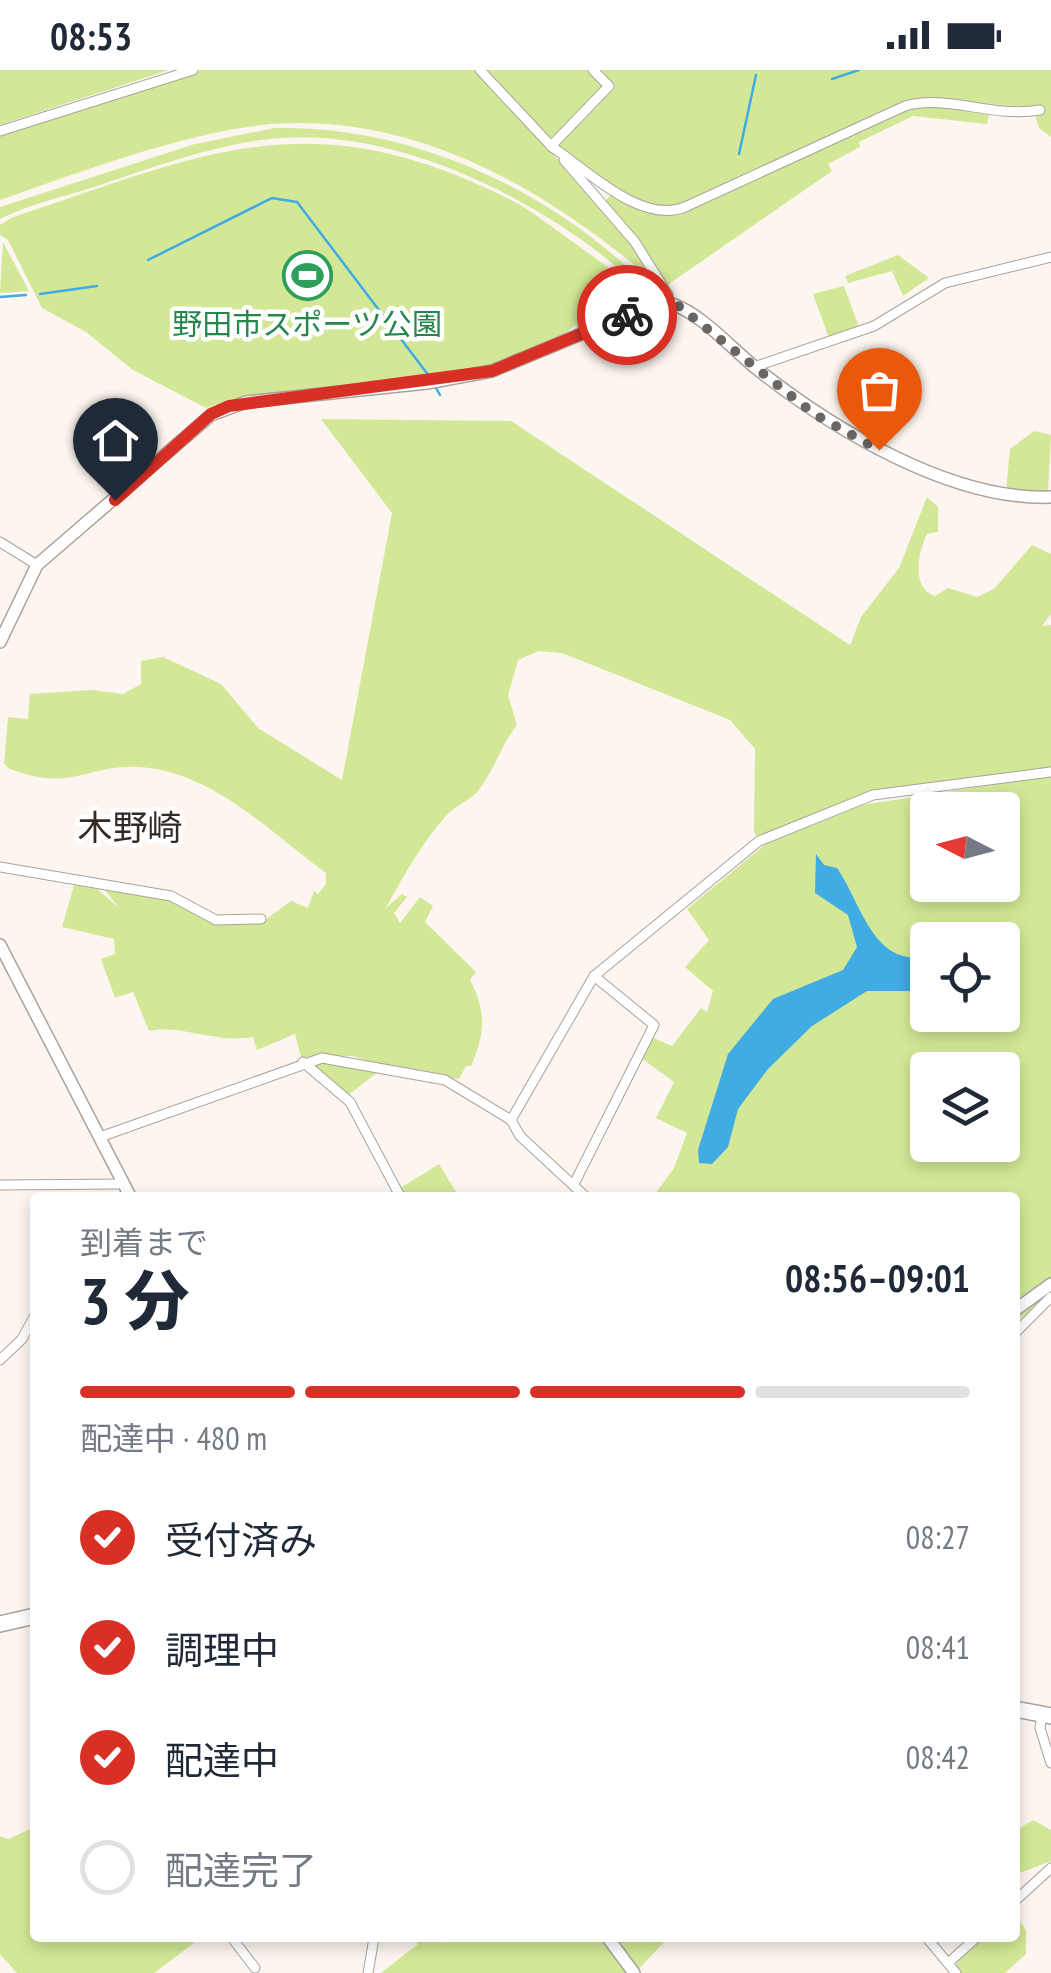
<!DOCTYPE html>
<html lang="ja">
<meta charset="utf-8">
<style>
body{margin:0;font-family:"PT Sans Narrow","Noto Sans JP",sans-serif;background:#f6f6f7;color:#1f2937;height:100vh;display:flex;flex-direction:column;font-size:38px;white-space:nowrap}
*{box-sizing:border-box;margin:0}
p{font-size:32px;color:#747a83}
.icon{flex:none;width:55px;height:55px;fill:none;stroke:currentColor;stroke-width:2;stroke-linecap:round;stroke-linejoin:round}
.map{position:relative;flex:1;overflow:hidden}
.drawer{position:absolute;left:30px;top:1122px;width:990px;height:750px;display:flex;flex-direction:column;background:#fff;border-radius:10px;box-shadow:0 5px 15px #0003}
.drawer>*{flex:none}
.needle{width:65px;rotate:276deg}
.fabs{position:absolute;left:910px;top:722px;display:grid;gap:20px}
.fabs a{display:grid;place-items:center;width:110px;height:110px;border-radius:10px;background:#fff;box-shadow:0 5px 15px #0003;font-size:50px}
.pin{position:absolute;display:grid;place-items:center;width:85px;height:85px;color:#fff;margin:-102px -42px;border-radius:50% 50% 50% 0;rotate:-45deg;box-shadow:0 0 10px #0007}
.pin .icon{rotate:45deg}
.courier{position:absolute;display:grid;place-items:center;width:100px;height:100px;margin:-50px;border:8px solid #d93025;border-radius:50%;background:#fff;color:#222;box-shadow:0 2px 12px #0007}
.headline em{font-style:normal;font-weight:800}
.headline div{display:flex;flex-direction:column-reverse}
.headline{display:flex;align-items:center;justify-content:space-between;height:170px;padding:0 50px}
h1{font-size:65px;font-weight:800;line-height:75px}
.bar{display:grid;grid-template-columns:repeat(4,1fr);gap:15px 10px;align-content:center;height:120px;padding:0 50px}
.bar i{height:12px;border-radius:8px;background:#e0e1e3}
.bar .on{background:#d93025}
.bar p{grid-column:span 4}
ol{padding:0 50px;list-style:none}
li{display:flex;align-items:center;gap:30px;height:110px}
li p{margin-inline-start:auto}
li .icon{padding:10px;border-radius:50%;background:#d93025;color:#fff;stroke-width:4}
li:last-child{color:#747a83}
li i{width:55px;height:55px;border:5px solid #e0e1e3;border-radius:50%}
.status{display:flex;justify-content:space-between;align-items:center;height:70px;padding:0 50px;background:#fff;direction:ltr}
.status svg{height:28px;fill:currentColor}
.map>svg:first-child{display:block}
</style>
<div class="status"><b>08:53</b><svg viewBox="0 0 49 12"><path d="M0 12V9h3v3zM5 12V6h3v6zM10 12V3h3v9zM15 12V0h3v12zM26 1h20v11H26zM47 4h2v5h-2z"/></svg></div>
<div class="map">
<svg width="1051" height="1903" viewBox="0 0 1051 1903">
<rect width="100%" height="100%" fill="#fdf6f0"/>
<g fill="#d2e896" fill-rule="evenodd">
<polygon points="0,0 169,0 0,55"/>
<path d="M201,0H477L615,152L663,219C555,125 422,43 272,54C188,61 80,102 0,130V63L148,13Z"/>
<polygon points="483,0 589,0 605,15 550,73"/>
<polygon points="595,0 1051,0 1051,67 1039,58 1033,38 933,28 676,139 637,134 555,78 612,16"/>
<polygon points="920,34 989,45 987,54 913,46 859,72 860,77 828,94 832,101 666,216 605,132 614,121 648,143 676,144"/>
<path d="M275,58C402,55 531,111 625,195C637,205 659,219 663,230L579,260L575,255C514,315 319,320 232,329L206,338L133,300L86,262L42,238L8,170L0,165V155L11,148C209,82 312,28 515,132C540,145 626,214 639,216C546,131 391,51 261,70C206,78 153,97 100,115C68,126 31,133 0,149V137L195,74Z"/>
<polygon points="3,172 29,221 0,223"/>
<polygon points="898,185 929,208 903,226 892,201 848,213 845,206"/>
<polygon points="844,216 859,257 829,268 813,224"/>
<path d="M321,349L511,351L850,575L861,547L899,498L927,427L938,437V462L927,464C918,482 911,519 935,526L948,518L977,527L995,518L1032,475L1051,484V544L1042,556L1051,555V698L878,720L758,768L754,762L755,679L730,650L562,583L539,581L518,590L508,625L517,655C500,676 494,702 477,722C468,732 454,736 446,746C422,773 403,806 386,838L402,824L407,827L394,843L400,853L420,827L433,836L425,852L476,902L470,910C487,942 485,964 471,996H466L459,1009L403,1001L352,986L301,987L295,964L257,980L253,967C215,974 178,953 149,961L133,922L115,928L101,889L115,884L114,869L62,857L74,815L97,819L119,838L101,815L175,831L199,846L226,854L265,850L291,831L308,838L314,821L318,824L326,814V803C271,763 212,701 139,697C86,694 73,723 10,699L4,694L8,647L28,649L30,624L92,620L123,624L141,614V591L163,587L221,614L258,658L342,710L392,443Z"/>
<polygon points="1034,361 1051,365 1048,422 1006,420 1010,379"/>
<path d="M1051,706V1227L1015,1252V1128L653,1127L674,1098L687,1063L656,1048L674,1012L641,988L651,967L672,976L701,938L707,942L713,921L685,897L709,870L687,839L767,773L862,735ZM928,740H1002V815H928ZM928,870H1002V945H928ZM928,1000H1002V1075H928Z"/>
<polygon points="308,994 341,994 378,1002 347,1026"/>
<polygon points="439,1094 459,1127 403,1127 399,1119"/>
<polygon points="1033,1750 1051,1760 1051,1791 1015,1805 1015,1761"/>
<polygon points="35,1757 35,1868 188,1868 194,1873 154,1903 17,1903 0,1884 0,1766 8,1769"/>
<polygon points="1015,1843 1026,1861 1026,1884 1005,1903 951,1903 967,1877 965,1868 1015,1868"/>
<polygon points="414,1868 441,1868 446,1873 454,1868 668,1868 635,1903 381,1903 418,1874"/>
</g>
<path fill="#41abe3" d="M816,784L824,795L837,798C860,830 874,900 927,885V921H867L812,956L768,999L738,1039L728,1077L712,1094L699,1093L698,1080L728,984L773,929L843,900L857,877L848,845L815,823Z"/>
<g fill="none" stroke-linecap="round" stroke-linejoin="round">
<g stroke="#41abe3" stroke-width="2.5">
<polyline points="832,9 859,0"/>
<polyline points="739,84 756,5"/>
<polyline points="148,190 272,128 297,132 429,306"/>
<polyline points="40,224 97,216"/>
<polyline points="0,227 26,225"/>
<polyline points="436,318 440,325"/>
</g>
<defs>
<g id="minor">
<polyline points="480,0 553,78"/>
<polyline points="0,61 193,0"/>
<path d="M551,76C587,100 641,155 685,137L905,36C948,24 990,48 1040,40"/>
<polyline points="551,76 609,16 593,0"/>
<polyline points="564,90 635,172 668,225"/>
<polyline points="754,297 874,256 945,213 1051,187"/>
<polyline points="0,472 37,495"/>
<polyline points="0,797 171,826 216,850 261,849"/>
<polyline points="303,992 350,1032 401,1128"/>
<polyline points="511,1050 520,1066 587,1128"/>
<polyline points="100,1067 322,988 445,1010 511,1050 594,906 759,771 873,725 1051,702"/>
<polyline points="574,1114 654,955 594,906"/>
<polyline points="0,1115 124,1114"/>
<polyline points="1015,1263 1051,1227"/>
<polyline points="0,1290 22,1269 35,1245"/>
<polyline points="1042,1645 1040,1658 1051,1693"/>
<polyline points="1015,1831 1051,1798"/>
<polyline points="232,1868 255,1898"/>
<polyline points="927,1868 956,1903"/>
<polyline points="948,1893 976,1868"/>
<polyline points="368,1903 374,1868"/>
</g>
<g id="tertiary">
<path d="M0,572L37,495L211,345L246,332L427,313L492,301L622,247L672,234C702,244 732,279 757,299C833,359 951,431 1051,427"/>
<polyline points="0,875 131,1128"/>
<polyline points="1015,1240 1051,1214"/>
<polyline points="608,1868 634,1903"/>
</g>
<g id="primary">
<polyline points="0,1554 35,1546"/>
<polyline points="1015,1639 1051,1646"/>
</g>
</defs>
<use href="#minor" stroke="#a9a29d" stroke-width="11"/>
<use href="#tertiary" stroke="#a9a29d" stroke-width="14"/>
<use href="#primary" stroke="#a9a29d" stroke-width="18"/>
<use href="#minor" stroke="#fff" stroke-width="9"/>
<use href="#tertiary" stroke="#fff" stroke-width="11"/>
<use href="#primary" stroke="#fff" stroke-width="15"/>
</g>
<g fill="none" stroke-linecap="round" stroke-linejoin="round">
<polyline stroke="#6a6663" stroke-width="10" stroke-dasharray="0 18" points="627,245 676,234 814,344 879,380"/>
<polyline stroke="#d93025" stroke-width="12" points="115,430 211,344 229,336 492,301 627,245"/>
</g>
<defs>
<symbol id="stadium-ring" viewBox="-11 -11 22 22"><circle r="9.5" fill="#fff" stroke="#2e9e5b" stroke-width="1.5"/><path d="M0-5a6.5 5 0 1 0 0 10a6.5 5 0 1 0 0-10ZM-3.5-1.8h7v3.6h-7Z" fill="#2e9e5b"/></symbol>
</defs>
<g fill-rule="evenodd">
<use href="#stadium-ring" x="280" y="178" width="55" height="55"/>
</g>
<g text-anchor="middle" stroke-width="9" stroke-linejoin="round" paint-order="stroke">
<g font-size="30" fill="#27864d" stroke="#fff">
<text x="307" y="265">野田市スポーツ公園</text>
</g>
<g font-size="35" fill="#312b27" stroke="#fff">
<text x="130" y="770">木野崎</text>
</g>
</g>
</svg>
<div class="fabs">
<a><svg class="needle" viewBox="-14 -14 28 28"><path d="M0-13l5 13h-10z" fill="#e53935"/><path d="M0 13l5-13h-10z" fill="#747a83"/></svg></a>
<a><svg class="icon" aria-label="locate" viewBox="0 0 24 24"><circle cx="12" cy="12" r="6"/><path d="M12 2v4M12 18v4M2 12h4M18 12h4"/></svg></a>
<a><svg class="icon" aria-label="layers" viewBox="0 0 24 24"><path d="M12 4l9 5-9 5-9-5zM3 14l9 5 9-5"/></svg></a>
</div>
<div class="pin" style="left:879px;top:380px;background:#ea580c"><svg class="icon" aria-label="bag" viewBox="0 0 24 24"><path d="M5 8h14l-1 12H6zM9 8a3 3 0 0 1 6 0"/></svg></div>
<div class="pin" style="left:115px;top:430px;background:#1f2937"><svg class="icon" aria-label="home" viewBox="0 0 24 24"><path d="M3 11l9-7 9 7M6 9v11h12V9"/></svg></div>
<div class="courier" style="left:627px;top:245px"><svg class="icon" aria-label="bike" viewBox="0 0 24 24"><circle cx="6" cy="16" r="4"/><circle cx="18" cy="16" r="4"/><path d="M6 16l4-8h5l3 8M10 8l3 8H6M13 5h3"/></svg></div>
<section class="drawer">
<div class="headline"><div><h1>3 分</h1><p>到着まで</p></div><em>08:56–09:01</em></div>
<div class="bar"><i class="on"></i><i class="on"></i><i class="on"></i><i></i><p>配達中 · 480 m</p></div>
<ol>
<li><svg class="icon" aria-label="check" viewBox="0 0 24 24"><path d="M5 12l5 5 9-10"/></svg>受付済み<p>08:27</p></li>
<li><svg class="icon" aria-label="check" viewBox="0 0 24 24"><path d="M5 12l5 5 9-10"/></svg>調理中<p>08:41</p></li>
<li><svg class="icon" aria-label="check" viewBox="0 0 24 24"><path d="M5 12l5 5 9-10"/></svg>配達中<p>08:42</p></li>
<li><i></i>配達完了</li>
</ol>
</section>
</div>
